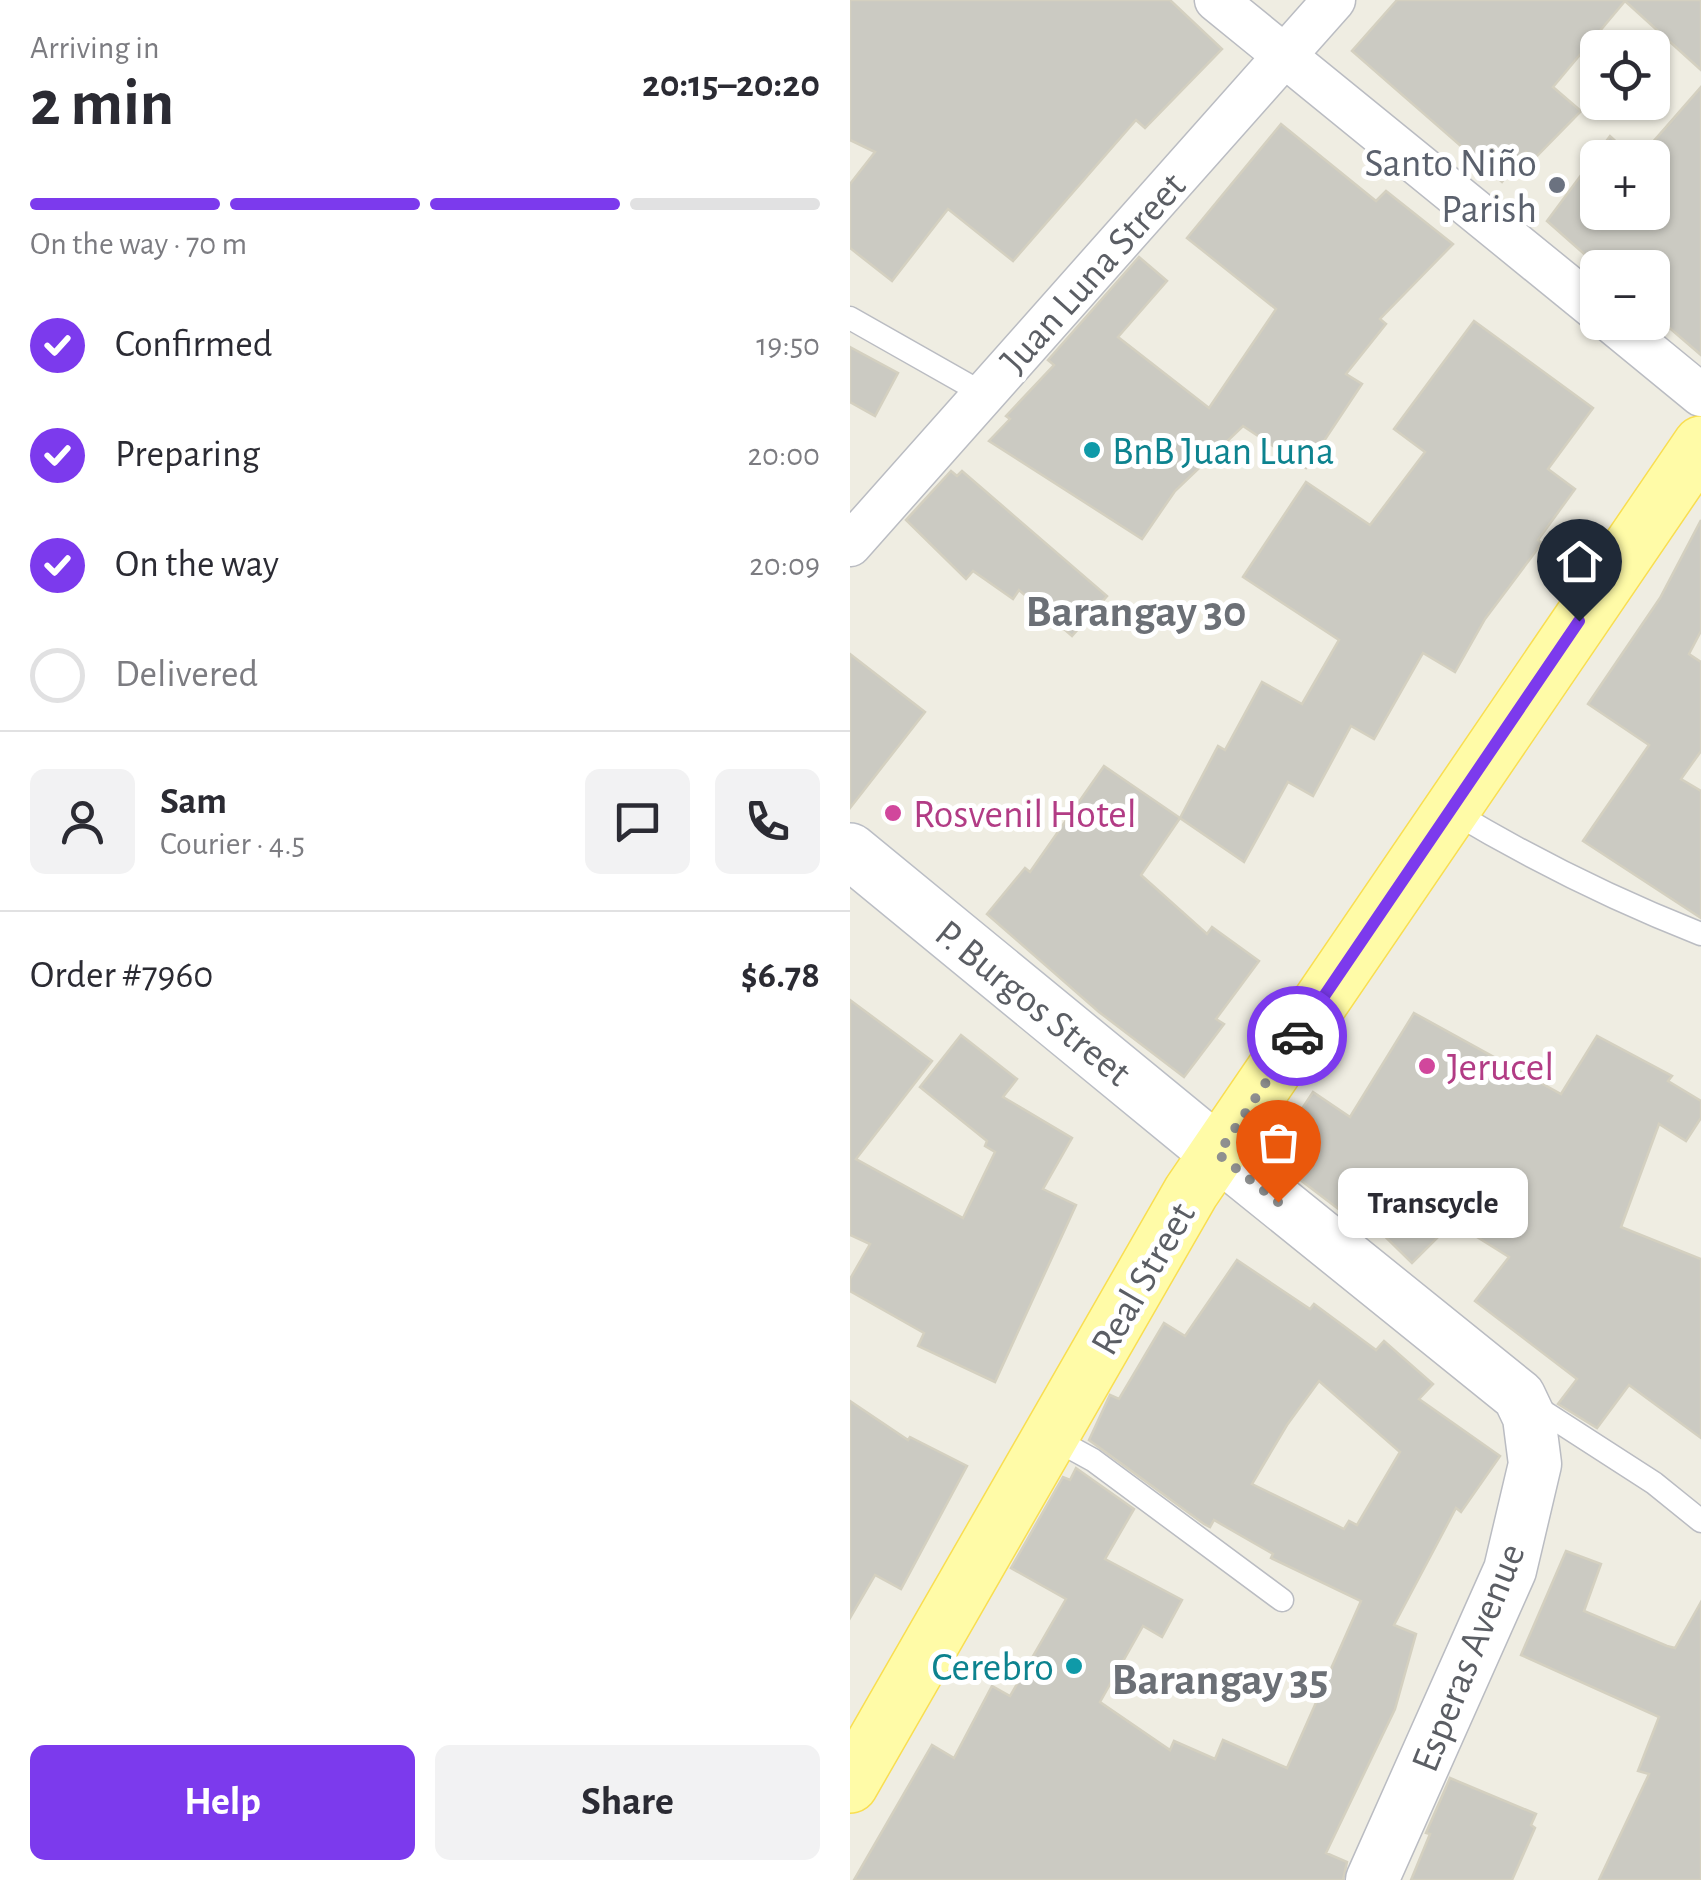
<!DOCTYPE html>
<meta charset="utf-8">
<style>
body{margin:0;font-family:"Alegreya Sans",sans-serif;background:#f2f2f3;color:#2b2b33;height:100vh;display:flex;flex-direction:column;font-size:38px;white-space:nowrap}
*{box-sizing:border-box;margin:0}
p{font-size:32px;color:#7c7c81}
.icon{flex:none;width:55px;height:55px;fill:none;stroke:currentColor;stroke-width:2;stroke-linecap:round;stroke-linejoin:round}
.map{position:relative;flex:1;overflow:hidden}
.side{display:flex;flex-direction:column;background:#fff;width:850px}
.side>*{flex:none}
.fabs{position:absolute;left:730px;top:30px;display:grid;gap:20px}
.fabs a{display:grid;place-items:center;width:90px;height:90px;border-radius:15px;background:#fff;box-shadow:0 2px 8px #0004;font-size:50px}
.pin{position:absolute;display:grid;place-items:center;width:85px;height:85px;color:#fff;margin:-102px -42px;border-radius:50% 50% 50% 0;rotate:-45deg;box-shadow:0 0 10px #0007}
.pin .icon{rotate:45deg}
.courier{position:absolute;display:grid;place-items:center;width:100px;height:100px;margin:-50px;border:8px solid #7c3aed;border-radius:50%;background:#fff;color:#222;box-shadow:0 2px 12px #0007}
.bubble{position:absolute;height:70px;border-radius:15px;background:#fff;box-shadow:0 2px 8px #0004;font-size:32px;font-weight:700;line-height:70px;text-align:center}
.summary em{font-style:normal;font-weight:700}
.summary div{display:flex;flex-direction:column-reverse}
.summary{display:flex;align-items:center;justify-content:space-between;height:170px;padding:0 30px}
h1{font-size:65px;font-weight:700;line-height:75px}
.bar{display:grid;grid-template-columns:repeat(4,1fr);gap:15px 10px;align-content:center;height:120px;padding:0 30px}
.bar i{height:12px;border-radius:8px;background:#e1e1e2}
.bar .active{background:#7c3aed}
.bar p{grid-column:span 4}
.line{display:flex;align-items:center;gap:25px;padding:0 30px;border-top:2px solid #e1e1e2}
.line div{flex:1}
.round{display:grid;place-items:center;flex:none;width:105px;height:105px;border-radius:15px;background:#f2f2f3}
ol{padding:0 30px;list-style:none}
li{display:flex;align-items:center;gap:30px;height:110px}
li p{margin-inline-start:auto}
li .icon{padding:10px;border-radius:50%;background:#7c3aed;color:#fff;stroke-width:4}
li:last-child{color:#7c7c81}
li i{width:55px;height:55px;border:5px solid #e1e1e2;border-radius:50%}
.primary-button{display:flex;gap:20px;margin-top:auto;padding:20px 30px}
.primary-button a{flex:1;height:115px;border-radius:15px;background:#7c3aed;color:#fff;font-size:40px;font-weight:700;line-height:115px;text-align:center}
.primary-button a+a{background:#f2f2f3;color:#2b2b33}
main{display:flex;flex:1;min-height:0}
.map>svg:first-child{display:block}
</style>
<main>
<section class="side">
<div class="summary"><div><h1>2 min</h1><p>Arriving in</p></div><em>20:15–20:20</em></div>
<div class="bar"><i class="active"></i><i class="active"></i><i class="active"></i><i></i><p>On the way · 70 m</p></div>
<ol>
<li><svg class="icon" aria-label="check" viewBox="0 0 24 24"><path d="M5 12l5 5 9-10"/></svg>Confirmed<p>19:50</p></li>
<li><svg class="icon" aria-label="check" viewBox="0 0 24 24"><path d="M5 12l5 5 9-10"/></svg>Preparing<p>20:00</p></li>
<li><svg class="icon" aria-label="check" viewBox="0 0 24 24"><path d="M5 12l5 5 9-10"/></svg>On the way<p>20:09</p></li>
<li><i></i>Delivered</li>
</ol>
<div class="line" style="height:180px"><a class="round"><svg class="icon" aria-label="person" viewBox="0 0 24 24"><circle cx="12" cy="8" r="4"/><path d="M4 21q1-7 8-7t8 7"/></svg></a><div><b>Sam</b><p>Courier · 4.5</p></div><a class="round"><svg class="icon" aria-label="chat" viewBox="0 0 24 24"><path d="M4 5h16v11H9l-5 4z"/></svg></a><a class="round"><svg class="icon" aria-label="phone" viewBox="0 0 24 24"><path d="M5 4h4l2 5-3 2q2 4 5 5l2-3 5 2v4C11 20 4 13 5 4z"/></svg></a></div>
<div class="line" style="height:130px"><div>Order #7960</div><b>$6.78</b></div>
<div class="primary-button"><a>Help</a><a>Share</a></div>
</section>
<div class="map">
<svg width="851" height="1880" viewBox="0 0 851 1880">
<rect width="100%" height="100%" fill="#efede2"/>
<g fill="#cbcac2" stroke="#d4d0c0" stroke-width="2.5" fill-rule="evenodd">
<polygon points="0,0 320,0 372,49 295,128 286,120 163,261 98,209 42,281 0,248 0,184 25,152 0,140"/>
<polygon points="547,0 851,0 851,70 775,1 703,87 731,111 684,159 676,152 652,182 502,51"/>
<polygon points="851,87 851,355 802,313 802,268 750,268 697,221 760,136 784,158 748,158 748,212 802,212 802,143"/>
<polygon points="431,124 526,201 536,191 603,244 530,319 536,324 496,374 512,384 456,468 393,426 325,491 292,539 139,441 160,419 156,416 204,365 198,360 289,257 317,281 268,337 359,408 426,309 337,238"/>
<polygon points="624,321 743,408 698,469 725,489 688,540 692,543 635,619 605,672 573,653 524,739 501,726 463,796 438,782 394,862 330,818 368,746 375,750 412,682 452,704 489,640 393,577 456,482 520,525 575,452 544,429"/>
<polygon points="0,347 48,373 25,416 0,402"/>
<polygon points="101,471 107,476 112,471 257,596 222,636 169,590 163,599 123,571 116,579 56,520"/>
<polygon points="851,520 851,631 839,654 851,662 851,751 831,779 851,791 851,918 733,841 799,745 738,704 810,598"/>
<polygon points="0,654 75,712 0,808"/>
<polygon points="254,766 330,818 291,875 357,934 362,927 409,961 366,1019 374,1024 334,1077 249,1012 137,914 175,868 180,872"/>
<polygon points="0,1000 82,1061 6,1159 113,1218 145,1152 135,1146 137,1141 70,1087 111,1035 167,1079 153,1097 222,1138 193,1189 226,1205 145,1382 68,1346 74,1333 0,1291 0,1279 20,1244 0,1235"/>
<polygon points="564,1013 711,1094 747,1036 822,1076 818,1081 851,1101 851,1118 836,1141 809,1124 771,1227 851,1259 851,1438 779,1385 747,1428 708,1404 727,1379 625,1301 659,1257 603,1222 562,1263 502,1204 495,1214 420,1157 463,1092 500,1117"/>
<path d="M387,1260L460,1309L464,1304L526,1350L534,1341L583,1384L569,1399L650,1456L611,1512L606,1508L544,1625L566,1634L545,1709L476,1853L497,1862L493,1880H4L82,1745L104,1758L142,1686L160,1696L216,1599L161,1568L213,1477L220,1480L226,1468L284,1509L255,1559L332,1600L312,1637L293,1626L250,1702L320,1750L324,1741L365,1759L373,1740L437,1768L511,1601L421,1558L423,1554L364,1520L360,1527L354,1524L239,1440L260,1395L269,1399L314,1323L335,1336ZM469,1381L550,1452L507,1525L499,1521L494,1529L402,1484L437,1425Z"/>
<polygon points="0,1401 58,1440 60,1437 117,1466 51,1589 25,1575 0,1618"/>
<polygon points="716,1551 751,1564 734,1611 817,1646 825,1648 851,1602 851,1880 749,1880 799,1774 788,1771 809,1717 671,1655"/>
<polygon points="600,1778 686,1814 681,1825 685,1828 662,1880 561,1880 580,1834 576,1833"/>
</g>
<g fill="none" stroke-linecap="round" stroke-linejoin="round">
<defs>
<g id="service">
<polyline points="0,318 134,394"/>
<path d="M600,810C680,858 764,900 851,934"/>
<polyline points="680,1403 804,1483 851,1521"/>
<polyline points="201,1437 243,1460 432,1600"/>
</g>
<g id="minor">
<polyline points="366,0 748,311"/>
<polyline points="762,322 851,395"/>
<polyline points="0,545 484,0"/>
</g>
<polyline id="tertiary" points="369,1154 669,1396 679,1417 685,1464 660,1570 522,1880"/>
<polyline id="secondary" points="0,851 369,1154"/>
<polyline id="primary" points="0,1785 341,1192 851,444"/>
</defs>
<use href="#service" stroke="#babcc2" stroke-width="25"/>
<use href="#minor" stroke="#babcc2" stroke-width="45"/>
<use href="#tertiary" stroke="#babcc2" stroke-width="55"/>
<use href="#secondary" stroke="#bbbec5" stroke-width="58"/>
<use href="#primary" stroke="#f9de51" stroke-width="58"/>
<use href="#service" stroke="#fff" stroke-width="22"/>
<use href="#minor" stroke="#fff" stroke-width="42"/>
<use href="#tertiary" stroke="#fff" stroke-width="52"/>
<use href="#secondary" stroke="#fff" stroke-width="55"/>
<use href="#primary" stroke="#fffba7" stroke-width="55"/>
</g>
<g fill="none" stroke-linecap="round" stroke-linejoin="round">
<polyline stroke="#8f9090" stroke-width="10" stroke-dasharray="0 18" points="428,1202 368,1154 447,1036"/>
<polyline stroke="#7c3aed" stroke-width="12" points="447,1036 729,621"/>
</g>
<circle fill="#6b7280" stroke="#fff" stroke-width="4" cx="707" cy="185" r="10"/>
<g fill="#0f9aa8" stroke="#fff" stroke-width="4">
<circle cx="242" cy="450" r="10"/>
<circle cx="224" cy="1666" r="10"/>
</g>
<g fill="#d1479c" stroke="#fff" stroke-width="4">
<circle cx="43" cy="813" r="10"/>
<circle cx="577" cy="1066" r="10"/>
</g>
<g text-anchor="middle" stroke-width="10" stroke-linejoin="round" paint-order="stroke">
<g font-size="40" fill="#5b616d" stroke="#fff" text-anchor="end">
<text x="687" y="176">Santo Niño<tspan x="687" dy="46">Parish</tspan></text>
</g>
<g font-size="40" fill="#5b5e64" stroke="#fff">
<text transform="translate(242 272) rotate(-48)" y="14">Juan Luna Street</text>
<text transform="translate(184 1002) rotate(39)" y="14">P. Burgos Street</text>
<text transform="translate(292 1278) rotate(-60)" y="14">Real Street</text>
<text transform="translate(617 1657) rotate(-68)" y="14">Esperas Avenue</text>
</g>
<g font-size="40" fill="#0d838f" stroke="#fff" text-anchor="start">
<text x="262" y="464">BnB Juan Luna</text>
<text x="204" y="1680" text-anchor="end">Cerebro</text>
</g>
<g font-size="40" fill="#b23c85" stroke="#fff" text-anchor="start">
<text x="63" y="827">Rosvenil Hotel</text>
<text x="597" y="1080">Jerucel</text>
</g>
<g font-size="45" font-weight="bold" fill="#6c7076" stroke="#fff">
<text x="286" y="626">Barangay 30</text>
<text x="370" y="1694">Barangay 35</text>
</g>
</g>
</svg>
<div class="fabs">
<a><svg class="icon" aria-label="locate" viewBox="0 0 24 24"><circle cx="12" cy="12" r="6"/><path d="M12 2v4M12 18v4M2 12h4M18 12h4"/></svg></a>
<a>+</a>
<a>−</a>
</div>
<div class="pin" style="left:428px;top:1202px;background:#ea580c"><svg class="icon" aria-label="bag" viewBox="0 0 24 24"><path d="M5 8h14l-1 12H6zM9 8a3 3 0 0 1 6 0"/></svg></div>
<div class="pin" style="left:729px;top:621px;background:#1f2937"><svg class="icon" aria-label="home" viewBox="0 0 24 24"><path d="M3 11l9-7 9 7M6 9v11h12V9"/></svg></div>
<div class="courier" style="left:447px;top:1036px"><svg class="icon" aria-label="car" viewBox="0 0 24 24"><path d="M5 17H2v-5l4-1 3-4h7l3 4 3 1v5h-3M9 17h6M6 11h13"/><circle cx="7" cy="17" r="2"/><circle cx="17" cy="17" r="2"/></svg></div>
<div class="bubble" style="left:488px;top:1168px;width:190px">Transcycle</div>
</div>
</main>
